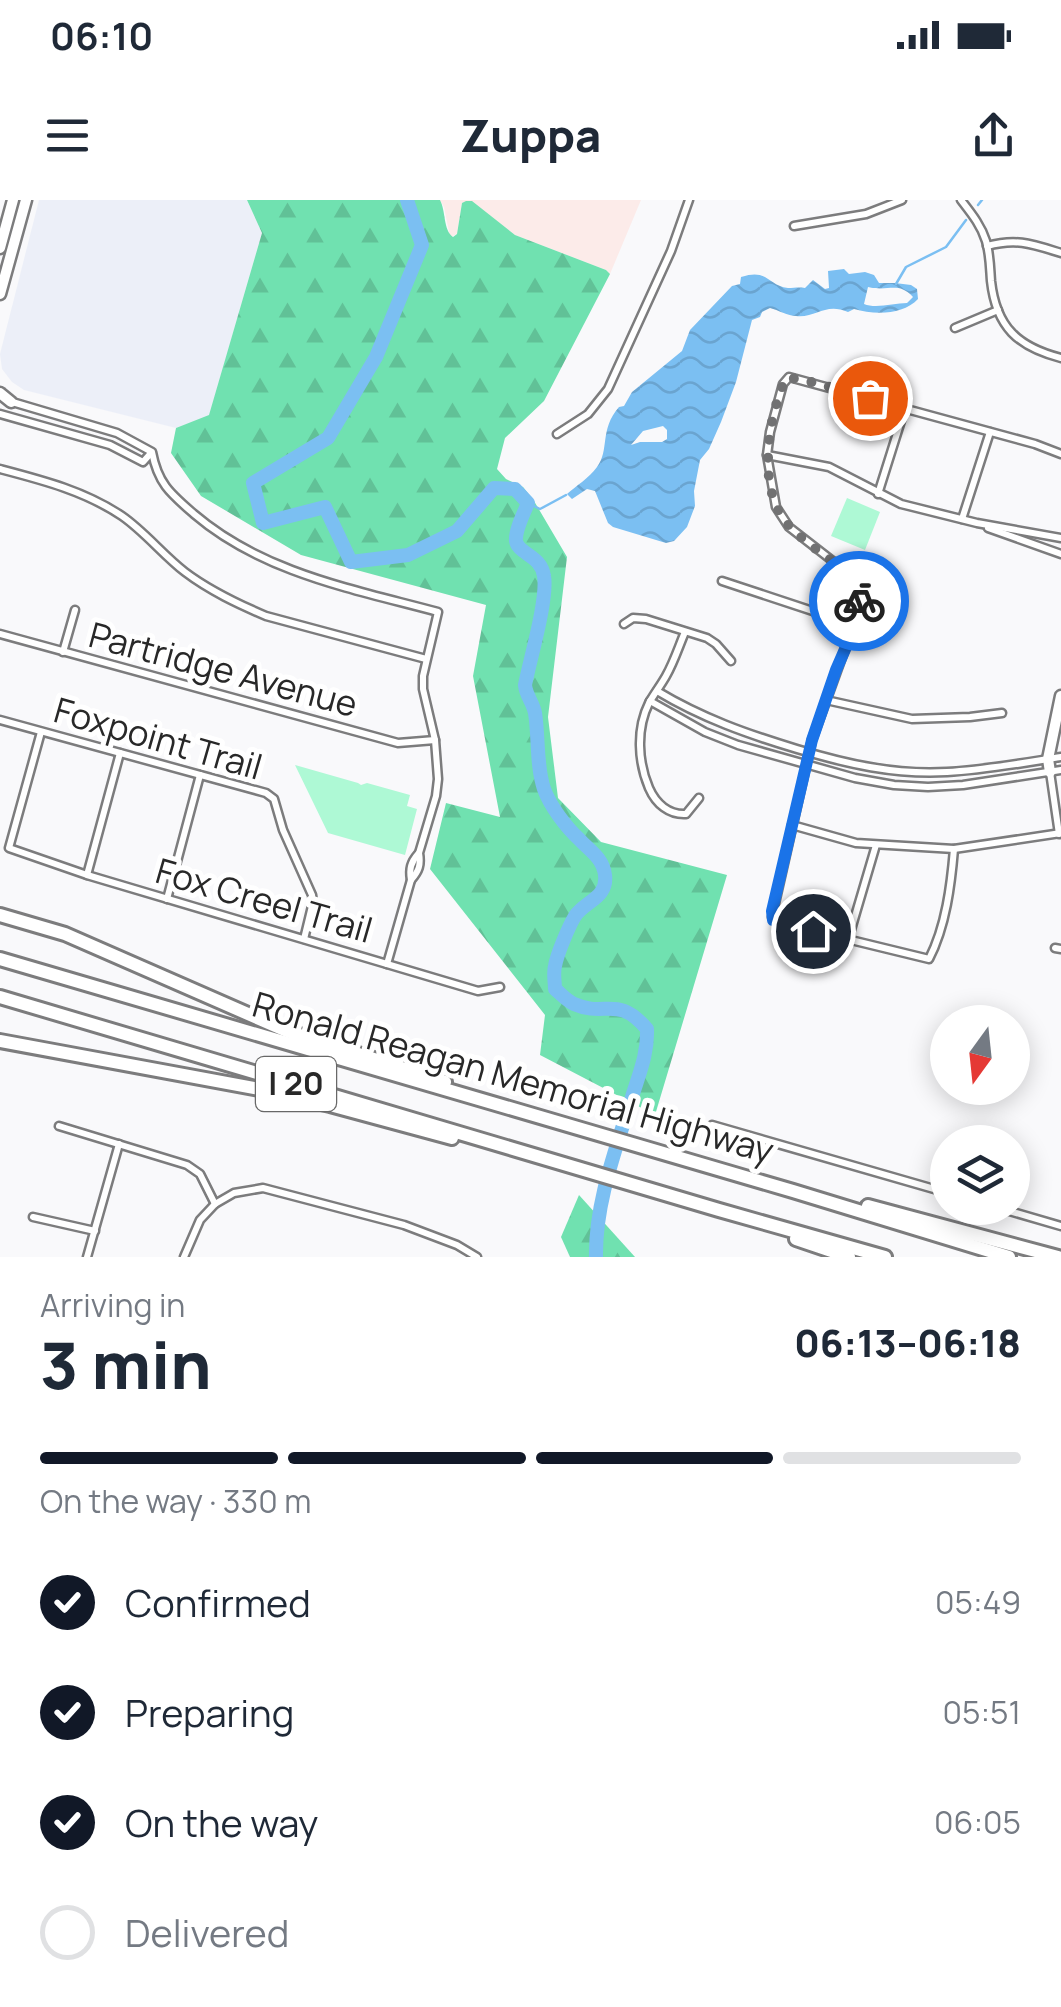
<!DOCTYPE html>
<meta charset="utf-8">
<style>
body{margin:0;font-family:Manrope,sans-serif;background:#f6f6f7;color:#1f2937;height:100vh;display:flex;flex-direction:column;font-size:38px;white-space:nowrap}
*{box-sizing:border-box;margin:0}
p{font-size:32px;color:#747a83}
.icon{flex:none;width:55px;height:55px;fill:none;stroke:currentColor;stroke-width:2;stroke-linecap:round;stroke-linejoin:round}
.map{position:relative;height:1057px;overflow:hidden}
.sheet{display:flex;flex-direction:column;background:#fff;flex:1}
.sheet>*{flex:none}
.needle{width:65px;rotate:195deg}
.controls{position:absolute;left:930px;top:805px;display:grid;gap:20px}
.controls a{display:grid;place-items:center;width:100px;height:100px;border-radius:50%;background:#fff;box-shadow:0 5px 25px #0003;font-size:50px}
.pin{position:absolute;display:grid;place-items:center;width:85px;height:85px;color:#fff;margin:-42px;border:5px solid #fff;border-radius:50%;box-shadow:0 2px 10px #0007}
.courier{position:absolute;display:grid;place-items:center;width:100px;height:100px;margin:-50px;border:8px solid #1a73e8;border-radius:50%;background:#fff;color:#222;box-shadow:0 2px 12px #0007}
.head em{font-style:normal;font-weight:800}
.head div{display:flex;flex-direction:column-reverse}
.head{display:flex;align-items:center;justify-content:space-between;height:170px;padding:0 40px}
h1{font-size:65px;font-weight:800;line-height:75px}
.bar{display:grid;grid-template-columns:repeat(4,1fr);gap:15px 10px;align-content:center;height:120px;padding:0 40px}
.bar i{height:12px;border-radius:8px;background:#e0e1e3}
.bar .current{background:#111827}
.bar p{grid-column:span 4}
ol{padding:0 40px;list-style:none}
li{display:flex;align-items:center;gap:30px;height:110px}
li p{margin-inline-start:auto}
li .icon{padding:10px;border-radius:50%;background:#111827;color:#fff;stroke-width:4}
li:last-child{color:#747a83}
li i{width:55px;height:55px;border:5px solid #e0e1e3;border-radius:50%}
.status{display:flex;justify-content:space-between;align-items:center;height:70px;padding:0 50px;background:#fff;direction:ltr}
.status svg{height:28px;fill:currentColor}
header{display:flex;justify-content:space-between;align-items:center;height:130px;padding:0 40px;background:#fff;font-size:45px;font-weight:800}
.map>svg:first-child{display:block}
</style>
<div class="status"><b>06:10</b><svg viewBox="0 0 49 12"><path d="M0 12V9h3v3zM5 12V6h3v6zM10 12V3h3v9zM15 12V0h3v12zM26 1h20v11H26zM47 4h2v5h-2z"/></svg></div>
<header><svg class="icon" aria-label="menu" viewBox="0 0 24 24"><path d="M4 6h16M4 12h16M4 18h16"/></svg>Zuppa<svg class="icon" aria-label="share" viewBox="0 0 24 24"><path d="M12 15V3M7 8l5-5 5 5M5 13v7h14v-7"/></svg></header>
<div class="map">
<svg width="1061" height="1057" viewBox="0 0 1061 1057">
<defs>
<pattern id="forest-firs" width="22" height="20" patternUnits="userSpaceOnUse" patternTransform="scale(2.5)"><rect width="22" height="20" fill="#70e1b0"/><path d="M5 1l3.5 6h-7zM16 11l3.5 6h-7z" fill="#61c197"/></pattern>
<pattern id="water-waves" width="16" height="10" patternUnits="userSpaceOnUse" patternTransform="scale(2.5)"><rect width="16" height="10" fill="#7bbff2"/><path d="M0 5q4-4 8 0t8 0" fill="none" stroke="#6aa4d0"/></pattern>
</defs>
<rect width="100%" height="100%" fill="#f9f9fb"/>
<polygon fill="#fcebe9" points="440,0 641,0 610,74 606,70 515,35 471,1 462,3 457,34 450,37 444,7"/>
<polygon fill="#eceff8" points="39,0 247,0 262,33 209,216 176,228 24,190 12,182 2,169 0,154"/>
<g fill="url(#forest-firs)">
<path d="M247,0H440C446,11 443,30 453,37L457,34L462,3L466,1H472L515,35L606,70L610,74L544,201L505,238L497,269L506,279L523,287L534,301L567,357L548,517L558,598L601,642L727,675L655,915L540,855L545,815L430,669L446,603L500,617L473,476L486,405L301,355L201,296L171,253L176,228L209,215L262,33Z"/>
<polygon points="579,995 635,1057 570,1057 561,1037"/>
</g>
<g fill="#aef9d5">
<polygon points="847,298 880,312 865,350 831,336"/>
<polygon points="295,565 358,583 361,585 367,583 410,595 407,606 417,609 405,655 328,633"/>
</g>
<path fill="url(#water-waves)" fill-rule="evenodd" d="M844,69L849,74L865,72L874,75L879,83H895L911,85L917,89L918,99C903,115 875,115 854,109L848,112C825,102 817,118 796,116C788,116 778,110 770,108L762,112L760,117L752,120L736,182L721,222L709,249L700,260L694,291L695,306L687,327L674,341L666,343L613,327L608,323L595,291L587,289L572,299L567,294C576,286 589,278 597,267C610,250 599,230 619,207L624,206L632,192L682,151L690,130L732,86L740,84L741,77C768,68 767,85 788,88C794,88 799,87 805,88L813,80L825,89L829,88L828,71ZM868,87C889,92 898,81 913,97L907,103C894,103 876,109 864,104ZM663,226L667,230V239L662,242H640L631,245L643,231Z"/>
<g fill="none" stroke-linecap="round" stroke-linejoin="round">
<g stroke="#7bbff2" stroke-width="2.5">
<polyline points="978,5 982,0"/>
<polyline points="896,84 906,67 946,47 966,20"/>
<polyline points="528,303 540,309 566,295"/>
</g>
<path stroke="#7bbff2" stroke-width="14" d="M407,0L422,45L376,157L328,238L253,283L263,323L325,307L351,362L408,355L457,331L494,288L515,289L528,303C524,313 515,330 516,341C518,354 541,355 544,376C548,399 530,459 525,485C526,496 533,502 535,513C539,538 536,565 544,589C550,606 566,627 579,639C590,651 603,658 605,675C608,698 585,701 575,716C569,726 557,754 555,766C553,773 555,782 555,789C561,794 567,801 574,804C606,818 617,794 647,829C648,854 639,874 632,897C616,949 595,1003 596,1057"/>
<defs>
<g id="street">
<path d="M961,0C971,13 981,25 986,41C990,54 990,68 991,81C996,127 1018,147 1061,158"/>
<polyline points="794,26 866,14 902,0"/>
<path d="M987,46C1017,38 1032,44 1061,53"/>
<polyline points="955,128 998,110"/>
<path d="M9,201L117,233L152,252C158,284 171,294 194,314C263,373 353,389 438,412L423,476V489L435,540L438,579L436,596L419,653C421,665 419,671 411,680"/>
<polyline points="0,214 110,245 143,262 151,253"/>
<polyline points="557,234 588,214 608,189 671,51 689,0"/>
<polyline points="767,255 829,267 901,304 977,323 1061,338"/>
<path d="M0,269C42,280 85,291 122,316C145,332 163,355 185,372C210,391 238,404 266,416L426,459"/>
<polyline points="878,294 905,208"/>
<polyline points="962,319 990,232"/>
<polyline points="988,328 1061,354"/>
<polyline points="722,381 855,425"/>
<polyline points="624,424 633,418 646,419 707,438 716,444 731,461"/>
<path d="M685,432C679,446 674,462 666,476C661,485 654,494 649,503C636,529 638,562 649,588C656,604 669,615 686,614L699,598"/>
<polyline points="0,434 398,543 435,540"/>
<polyline points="63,452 75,410"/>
<path d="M657,491C702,518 747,534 797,549C847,564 895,575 947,572C985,570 1023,563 1061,557"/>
<polyline points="826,500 912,519 970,517 1002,513"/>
<polyline points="650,501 705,532 738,545 855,578 894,585 928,587 963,585 1061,570"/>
<polyline points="0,520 266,593 274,599 283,630 312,695 313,702 304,739"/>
<polyline points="41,532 9,648 87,675 478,791 500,787"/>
<polyline points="1050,572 1059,634"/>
<polyline points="792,625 856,643 954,649 1061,633"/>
<path d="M954,649C951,685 946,726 929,759L777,722L772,717L812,540L857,416V386L852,376L789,327L776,307L767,255L770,232L783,184L789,177L1035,244L1061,254"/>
<polyline points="87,675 120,553"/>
<polyline points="167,699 200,575"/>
<polyline points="848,740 876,645"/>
<polyline points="1055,748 1061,749"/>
<path d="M387,764L411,680C409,669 411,662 418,654"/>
<polyline points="712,925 948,993"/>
<polyline points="59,926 187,965 200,974 215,1004"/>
<polyline points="999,1008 1061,1026"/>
<polyline points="33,1017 95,1031"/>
<polyline points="87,1057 119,944"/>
<polyline points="184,1057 200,1020 215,1004 234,993 263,988 404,1025 457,1045 477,1057"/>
</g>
<g id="secondary">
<polyline points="0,48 13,0"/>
<polyline points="0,94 26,0"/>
<polyline points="0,193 11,202"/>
<polyline points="1050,572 1048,559 1061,496"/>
</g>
<g id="highway">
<polyline points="0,715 65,734 287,831 445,882"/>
<polyline points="0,759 793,991 1009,1057"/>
<polyline points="0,797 719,1010 885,1057"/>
<polyline points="0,841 259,889 330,905 452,938"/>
<polyline points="868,1006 1058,1057"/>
<polyline points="796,1039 849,1057"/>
</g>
</defs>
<use href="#street" stroke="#7c7c7d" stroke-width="11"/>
<use href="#secondary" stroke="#7c7c7d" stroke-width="15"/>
<use href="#highway" stroke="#7c7c7d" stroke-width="18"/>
<use href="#street" stroke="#fff" stroke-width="6"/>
<use href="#secondary" stroke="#fff" stroke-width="10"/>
<use href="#highway" stroke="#fff" stroke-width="12"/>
</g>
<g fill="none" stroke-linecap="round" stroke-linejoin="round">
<path stroke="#717172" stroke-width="10" stroke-dasharray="0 18" d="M859,401L857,386L852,376C832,360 808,345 790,327C756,292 767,219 786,178L800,179L870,198"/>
<polyline stroke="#1a73e8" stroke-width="12" points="813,731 773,720 772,711 812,540 836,470 853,431 859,401"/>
</g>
<g text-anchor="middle" stroke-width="10" stroke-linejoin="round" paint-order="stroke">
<rect fill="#fff" stroke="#686868" stroke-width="2.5" x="256" y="857" width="80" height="54" rx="8"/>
<g font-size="32" font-weight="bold" fill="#282828">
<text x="296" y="895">I 20</text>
</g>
<g font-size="35" fill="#282828" stroke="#fff">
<text transform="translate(223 470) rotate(15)" y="12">Partridge Avenue</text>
<text transform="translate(158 539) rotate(16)" y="12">Foxpoint Trail</text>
<text transform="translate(264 701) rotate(16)" y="12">Fox Creel Trail</text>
<text transform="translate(513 878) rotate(16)" y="12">Ronald Reagan Memorial Highway</text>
</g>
</g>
</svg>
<div class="controls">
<a><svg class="needle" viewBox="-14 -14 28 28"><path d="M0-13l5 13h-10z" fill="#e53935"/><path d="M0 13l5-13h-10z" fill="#747a83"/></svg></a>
<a><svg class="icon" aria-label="layers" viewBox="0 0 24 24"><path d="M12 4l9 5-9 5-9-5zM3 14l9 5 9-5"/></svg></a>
</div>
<div class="pin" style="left:870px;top:198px;background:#ea580c"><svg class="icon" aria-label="bag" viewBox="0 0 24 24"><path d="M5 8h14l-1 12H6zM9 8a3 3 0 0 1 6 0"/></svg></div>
<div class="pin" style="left:813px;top:731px;background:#1f2937"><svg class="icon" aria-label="home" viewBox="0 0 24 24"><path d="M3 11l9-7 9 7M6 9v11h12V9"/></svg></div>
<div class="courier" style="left:859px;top:401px"><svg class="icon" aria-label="bike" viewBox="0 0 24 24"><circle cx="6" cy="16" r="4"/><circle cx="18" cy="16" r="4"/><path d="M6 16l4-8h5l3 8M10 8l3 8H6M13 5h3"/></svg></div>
</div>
<section class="sheet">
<div class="head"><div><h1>3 min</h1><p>Arriving in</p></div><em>06:13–06:18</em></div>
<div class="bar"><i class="current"></i><i class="current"></i><i class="current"></i><i></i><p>On the way · 330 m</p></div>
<ol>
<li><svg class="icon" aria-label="check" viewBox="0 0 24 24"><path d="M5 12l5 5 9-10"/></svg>Confirmed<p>05:49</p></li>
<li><svg class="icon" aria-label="check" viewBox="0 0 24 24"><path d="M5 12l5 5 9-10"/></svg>Preparing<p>05:51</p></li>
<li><svg class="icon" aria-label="check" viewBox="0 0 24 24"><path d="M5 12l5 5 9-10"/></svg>On the way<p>06:05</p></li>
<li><i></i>Delivered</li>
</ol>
</section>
